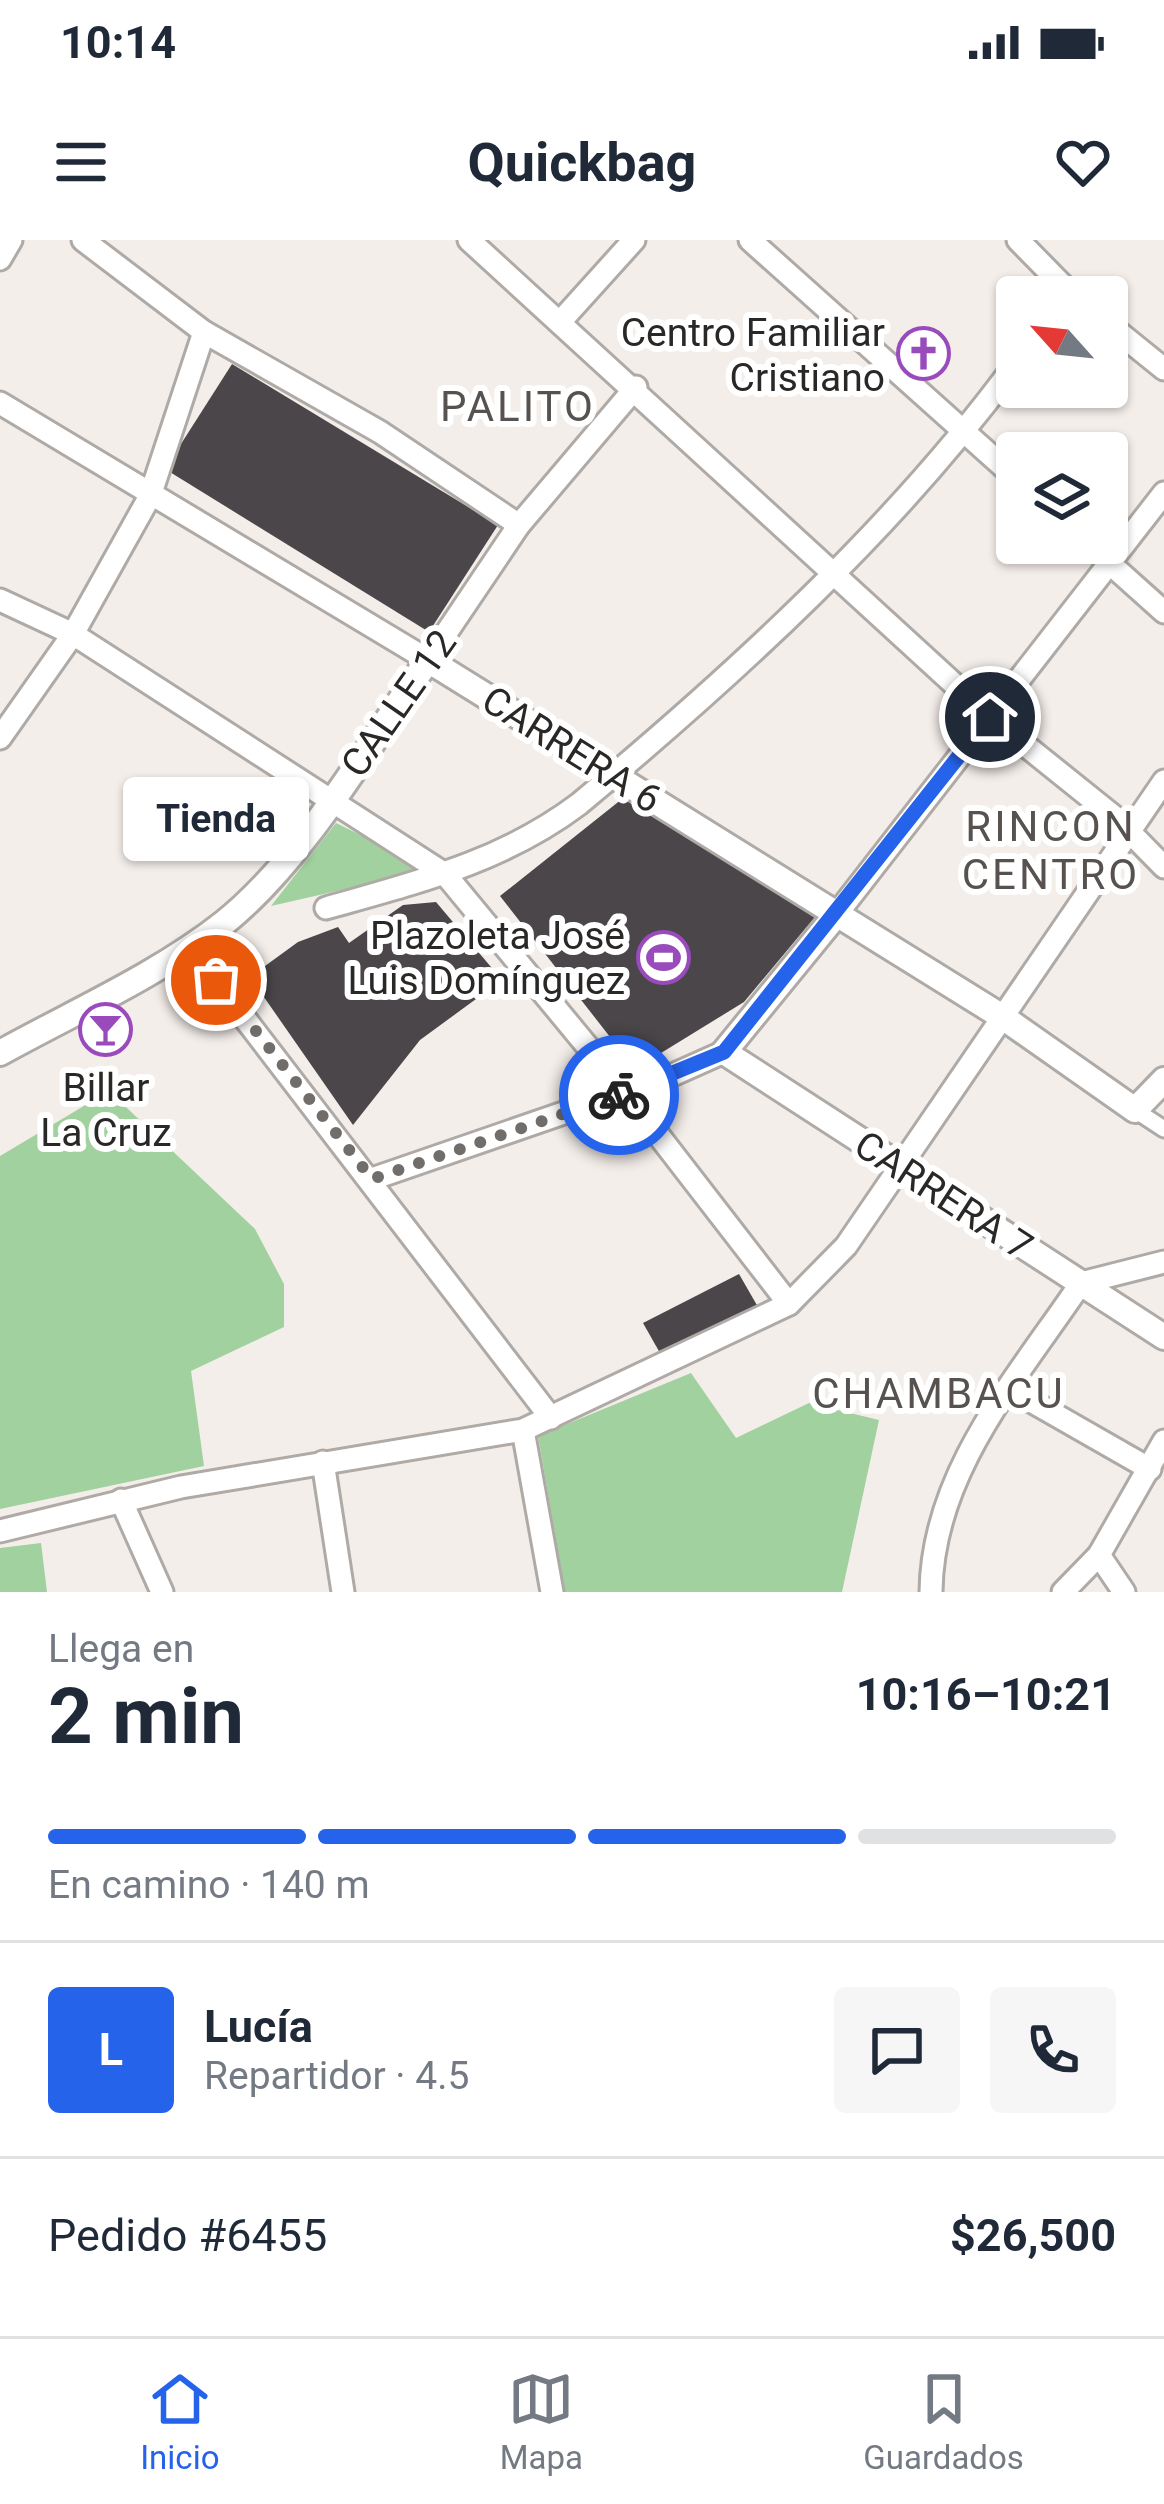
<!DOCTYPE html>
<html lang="es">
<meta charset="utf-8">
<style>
body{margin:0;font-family:Roboto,sans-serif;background:#f6f6f7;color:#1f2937;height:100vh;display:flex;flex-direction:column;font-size:45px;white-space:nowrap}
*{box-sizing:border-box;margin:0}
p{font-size:39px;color:#747a83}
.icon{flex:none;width:66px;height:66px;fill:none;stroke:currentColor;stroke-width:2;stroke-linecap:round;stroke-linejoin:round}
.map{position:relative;height:1352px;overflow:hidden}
.drawer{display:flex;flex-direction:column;background:#fff;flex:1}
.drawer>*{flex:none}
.needle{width:78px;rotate:297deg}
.controls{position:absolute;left:996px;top:36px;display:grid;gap:24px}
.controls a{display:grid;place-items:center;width:132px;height:132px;border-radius:12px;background:#fff;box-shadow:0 3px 9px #0004;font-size:60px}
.pin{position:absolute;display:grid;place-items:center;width:102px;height:102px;color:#fff;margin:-51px;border:6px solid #fff;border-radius:50%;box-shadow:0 3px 12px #0007}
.courier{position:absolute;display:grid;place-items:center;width:120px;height:120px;margin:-60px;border:9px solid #2563eb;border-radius:50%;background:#fff;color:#222;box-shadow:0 3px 15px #0007}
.bubble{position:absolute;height:84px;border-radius:12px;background:#fff;box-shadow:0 3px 9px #0004;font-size:39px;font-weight:700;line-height:84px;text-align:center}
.headline em{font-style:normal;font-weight:700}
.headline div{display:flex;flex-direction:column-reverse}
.headline{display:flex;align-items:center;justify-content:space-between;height:204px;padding:0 48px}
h1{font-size:78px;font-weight:700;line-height:90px}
.bar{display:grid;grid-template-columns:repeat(4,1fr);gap:18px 12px;align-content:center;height:144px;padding:0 48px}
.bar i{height:15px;border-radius:9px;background:#e0e1e3}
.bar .on{background:#2563eb}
.bar p{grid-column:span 4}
.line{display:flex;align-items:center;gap:30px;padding:0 48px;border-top:3px solid #e0e1e3}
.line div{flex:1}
.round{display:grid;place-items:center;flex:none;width:126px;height:126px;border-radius:12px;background:#f6f6f7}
.status{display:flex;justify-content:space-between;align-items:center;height:84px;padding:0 60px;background:#fff;direction:ltr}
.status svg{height:33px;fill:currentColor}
header{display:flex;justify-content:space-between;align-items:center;height:156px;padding:0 48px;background:#fff;font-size:54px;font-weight:700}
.tabs{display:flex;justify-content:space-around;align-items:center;height:168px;border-top:3px solid #e0e1e3;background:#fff;font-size:33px;color:#747a83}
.tabs a{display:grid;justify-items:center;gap:6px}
.tabs .on{color:#2563eb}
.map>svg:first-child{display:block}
</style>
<div class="status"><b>10:14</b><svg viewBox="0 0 49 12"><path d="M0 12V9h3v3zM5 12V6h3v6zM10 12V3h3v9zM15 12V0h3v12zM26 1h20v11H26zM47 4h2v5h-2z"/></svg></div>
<header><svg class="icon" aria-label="menu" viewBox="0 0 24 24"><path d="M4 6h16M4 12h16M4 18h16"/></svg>Quickbag<svg class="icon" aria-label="heart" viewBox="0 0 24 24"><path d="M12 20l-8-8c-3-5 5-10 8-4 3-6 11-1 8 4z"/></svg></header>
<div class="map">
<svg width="1164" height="1352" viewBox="0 0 1164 1352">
<rect width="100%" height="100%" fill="#f4eeea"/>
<g fill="#a0d19e">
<polygon points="336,583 422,625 416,633 271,666"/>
<polygon points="109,851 255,989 284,1044 284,1087 191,1131 204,1226 0,1269 0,916"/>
<polygon points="691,1133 736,1198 809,1163 879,1180 842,1352 565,1352 538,1196"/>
<polygon points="41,1303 47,1352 0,1352 0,1308"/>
</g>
<g fill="#4a464a">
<polygon points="232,124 498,285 429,392 165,229"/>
<polygon points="627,555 820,671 744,762 635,829 500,656"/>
<polygon points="436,662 502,740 420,800 353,885 250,737 298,702 338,687 349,703 403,665"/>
<polygon points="739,1034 758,1067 660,1113 643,1083"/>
</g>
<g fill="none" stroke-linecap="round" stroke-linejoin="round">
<defs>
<polyline id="pedestrian" points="1135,870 1164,889"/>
<g id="minor">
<polyline points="83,0 204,92 380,192 519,285"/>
<polyline points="469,0 990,477 1117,579 1164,627"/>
<polyline points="750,0 1017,239"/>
<polyline points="1018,0 1074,57"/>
<polyline points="0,19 11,0"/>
<polyline points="560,82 634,0"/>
<polyline points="1107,83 1164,129"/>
<polyline points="0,163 428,420 519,285 636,147"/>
<polyline points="1087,303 1164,372"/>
<polyline points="0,360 73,394 445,634 625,852 789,1064"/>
<polyline points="0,498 73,394 150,256 204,92"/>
<path d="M326,668C418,642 502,622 579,564C734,435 898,285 1017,122"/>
<polyline points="836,675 1164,253"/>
<polyline points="190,707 551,1178"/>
<polyline points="372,939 668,837 724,812"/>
<polyline points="1010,1149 1150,1229"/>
<polyline points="523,1190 552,1352"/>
<polyline points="323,1222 343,1352"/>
<polyline points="121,1260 162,1352"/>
<polyline points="0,1291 181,1247 523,1190 789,1064 846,1006 1164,541"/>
<polyline points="1099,1315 1124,1352"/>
<path d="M931,1352C932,1233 1017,1138 1081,1043L1164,1022"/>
<polyline points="1063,1352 1099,1315 1164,1201"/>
</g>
<g id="tertiary">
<polyline points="836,675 724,812 1164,1097"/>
<path d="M0,813C74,772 158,735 224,683C305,618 369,504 428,420L1004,778L1135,870L1164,840"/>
</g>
</defs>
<use href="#pedestrian" stroke="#afaaa6" stroke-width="21"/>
<use href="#minor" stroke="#afaaa6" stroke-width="27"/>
<use href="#tertiary" stroke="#afaaa6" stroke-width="30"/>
<use href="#pedestrian" stroke="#fff" stroke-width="15"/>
<use href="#minor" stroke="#fff" stroke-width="21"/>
<use href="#tertiary" stroke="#fff" stroke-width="24"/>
</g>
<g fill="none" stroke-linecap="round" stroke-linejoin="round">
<polyline stroke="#716d6b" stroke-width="12" stroke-dasharray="0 21.6" points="216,740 372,939 619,855"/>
<polyline stroke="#2563eb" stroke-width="15" points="619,855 724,812 990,477"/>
</g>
<defs>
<symbol id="church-ring" viewBox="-11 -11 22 22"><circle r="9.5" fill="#fff" stroke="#994bbc" stroke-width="1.5"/><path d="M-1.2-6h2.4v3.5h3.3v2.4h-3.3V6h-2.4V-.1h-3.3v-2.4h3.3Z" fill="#994bbc"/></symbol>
<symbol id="stadium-ring" viewBox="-11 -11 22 22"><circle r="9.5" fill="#fff" stroke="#994bbc" stroke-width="1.5"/><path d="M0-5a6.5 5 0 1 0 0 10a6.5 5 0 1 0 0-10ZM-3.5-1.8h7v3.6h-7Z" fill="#994bbc"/></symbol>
<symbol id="bar-ring" viewBox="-11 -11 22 22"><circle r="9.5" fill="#fff" stroke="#994bbc" stroke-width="1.5"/><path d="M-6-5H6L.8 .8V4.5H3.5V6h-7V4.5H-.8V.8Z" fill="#994bbc"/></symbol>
</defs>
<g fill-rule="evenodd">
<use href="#church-ring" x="894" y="84" width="59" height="59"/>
<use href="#stadium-ring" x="634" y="688" width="59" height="59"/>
<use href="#bar-ring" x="76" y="760" width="59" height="59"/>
</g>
<g text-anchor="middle" stroke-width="12" stroke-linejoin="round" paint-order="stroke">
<g font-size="39" fill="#2a2826" stroke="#fff" text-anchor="end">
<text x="885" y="106">Centro Familiar<tspan x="885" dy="45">Cristiano</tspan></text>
<text x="625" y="709">Plazoleta José<tspan x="625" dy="45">Luis Domínguez</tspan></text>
<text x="106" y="861" text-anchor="middle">Billar<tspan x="106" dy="45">La Cruz</tspan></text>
</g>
<g font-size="39" fill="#2a2826" stroke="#fff">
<text transform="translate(398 463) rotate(-55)" y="14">CALLE 12</text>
<text transform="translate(572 509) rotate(32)" y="14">CARRERA 6</text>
<text transform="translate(944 955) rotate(33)" y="14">CARRERA 7</text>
</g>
<g font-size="42" letter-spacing="3" fill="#57524f" stroke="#fff">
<text x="518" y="181">PALITO</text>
<text x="1051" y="601">RINCON<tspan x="1051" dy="48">CENTRO</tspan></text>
<text x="939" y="1168">CHAMBACU</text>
</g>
</g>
</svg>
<div class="controls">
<a><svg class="needle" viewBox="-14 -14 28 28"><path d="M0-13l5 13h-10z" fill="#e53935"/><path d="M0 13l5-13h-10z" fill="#747a83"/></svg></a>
<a><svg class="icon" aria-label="layers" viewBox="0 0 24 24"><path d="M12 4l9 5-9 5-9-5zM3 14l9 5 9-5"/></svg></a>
</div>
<div class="pin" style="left:216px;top:740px;background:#ea580c"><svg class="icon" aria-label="bag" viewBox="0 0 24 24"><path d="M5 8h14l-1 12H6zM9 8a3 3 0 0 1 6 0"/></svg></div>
<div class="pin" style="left:990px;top:477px;background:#1f2937"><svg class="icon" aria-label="home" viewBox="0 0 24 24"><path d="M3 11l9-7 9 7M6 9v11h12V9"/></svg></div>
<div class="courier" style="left:619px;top:855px"><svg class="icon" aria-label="bike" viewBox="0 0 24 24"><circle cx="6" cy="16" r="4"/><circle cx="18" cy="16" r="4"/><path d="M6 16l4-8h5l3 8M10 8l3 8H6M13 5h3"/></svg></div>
<div class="bubble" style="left:123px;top:537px;width:186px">Tienda</div>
</div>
<section class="drawer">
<div class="headline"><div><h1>2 min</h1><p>Llega en</p></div><em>10:16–10:21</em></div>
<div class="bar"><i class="on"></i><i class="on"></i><i class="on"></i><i></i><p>En camino · 140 m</p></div>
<div class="line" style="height:216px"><b class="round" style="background:#2563eb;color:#fff">L</b><div><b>Lucía</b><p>Repartidor · 4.5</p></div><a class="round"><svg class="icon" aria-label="chat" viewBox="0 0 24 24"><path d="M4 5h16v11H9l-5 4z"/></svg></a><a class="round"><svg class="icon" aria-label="phone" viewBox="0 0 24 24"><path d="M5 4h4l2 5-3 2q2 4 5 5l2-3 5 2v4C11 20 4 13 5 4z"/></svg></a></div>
<div class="line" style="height:156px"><div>Pedido #6455</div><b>$26,500</b></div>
</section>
<nav class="tabs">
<a class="on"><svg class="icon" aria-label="home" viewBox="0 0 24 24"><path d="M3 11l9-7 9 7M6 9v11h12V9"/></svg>Inicio</a>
<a><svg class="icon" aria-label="map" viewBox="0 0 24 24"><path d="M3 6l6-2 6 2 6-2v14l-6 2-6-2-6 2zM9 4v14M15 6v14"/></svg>Mapa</a>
<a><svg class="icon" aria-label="saved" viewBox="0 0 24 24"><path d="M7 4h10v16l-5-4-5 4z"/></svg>Guardados</a>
</nav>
